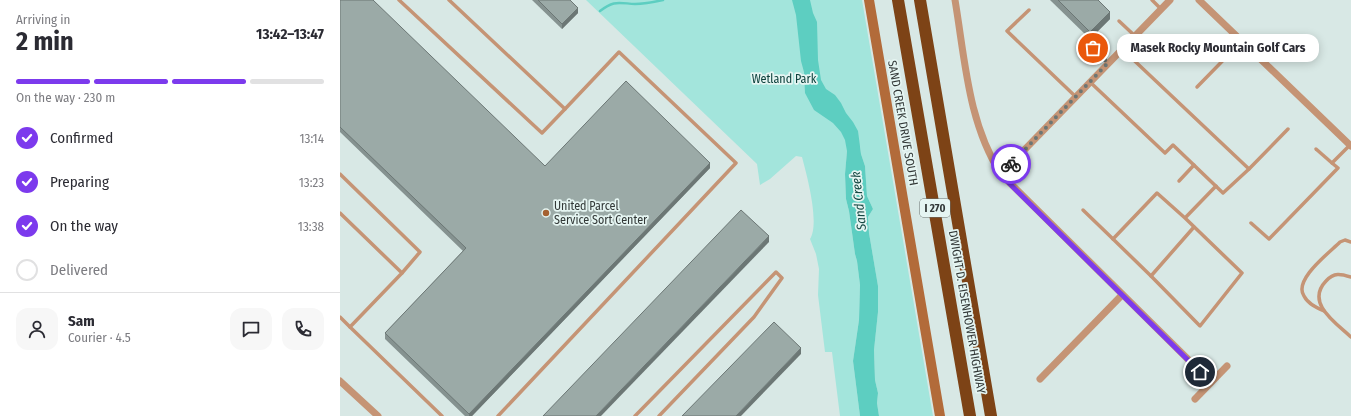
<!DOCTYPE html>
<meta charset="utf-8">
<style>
body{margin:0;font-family:"Fira Sans Condensed",sans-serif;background:#f7f7f7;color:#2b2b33;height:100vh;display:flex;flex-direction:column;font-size:15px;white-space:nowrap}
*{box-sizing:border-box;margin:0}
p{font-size:13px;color:#7c7c81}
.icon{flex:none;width:22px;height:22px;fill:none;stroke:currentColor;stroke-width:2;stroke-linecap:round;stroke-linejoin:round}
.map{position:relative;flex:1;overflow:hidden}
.details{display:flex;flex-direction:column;background:#fff;width:340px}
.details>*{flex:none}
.pin{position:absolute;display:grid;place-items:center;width:34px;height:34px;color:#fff;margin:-17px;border:2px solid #fff;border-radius:50%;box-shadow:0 1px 4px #0007}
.courier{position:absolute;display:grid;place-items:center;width:40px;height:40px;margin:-20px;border:3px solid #7c3aed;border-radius:50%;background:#fff;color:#222;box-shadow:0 1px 5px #0007}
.bubble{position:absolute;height:28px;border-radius:12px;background:#fff;box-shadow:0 2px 10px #0003;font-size:13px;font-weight:700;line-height:28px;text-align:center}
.summary em{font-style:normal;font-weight:700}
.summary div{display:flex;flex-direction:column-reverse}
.summary{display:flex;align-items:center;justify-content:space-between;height:68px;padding:0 16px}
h1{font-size:26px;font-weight:700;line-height:30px}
.bar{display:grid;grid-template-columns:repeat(4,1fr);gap:6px 4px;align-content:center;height:48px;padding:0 16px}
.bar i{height:5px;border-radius:3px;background:#e1e1e2}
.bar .on{background:#7c3aed}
.bar p{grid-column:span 4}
.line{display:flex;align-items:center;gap:10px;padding:0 16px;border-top:1px solid #e1e1e2}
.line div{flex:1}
.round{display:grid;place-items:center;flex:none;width:42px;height:42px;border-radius:12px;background:#f7f7f7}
ol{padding:0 16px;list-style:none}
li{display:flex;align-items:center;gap:12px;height:44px}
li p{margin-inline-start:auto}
li .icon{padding:4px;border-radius:50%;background:#7c3aed;color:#fff;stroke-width:4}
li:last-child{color:#7c7c81}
li i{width:22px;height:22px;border:2px solid #e1e1e2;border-radius:50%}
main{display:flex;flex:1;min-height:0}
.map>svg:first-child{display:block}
</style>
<main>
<section class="details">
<div class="summary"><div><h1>2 min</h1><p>Arriving in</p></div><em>13:42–13:47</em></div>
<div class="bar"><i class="on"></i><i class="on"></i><i class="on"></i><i></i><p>On the way · 230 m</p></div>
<ol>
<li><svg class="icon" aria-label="check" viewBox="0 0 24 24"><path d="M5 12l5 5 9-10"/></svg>Confirmed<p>13:14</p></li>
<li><svg class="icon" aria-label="check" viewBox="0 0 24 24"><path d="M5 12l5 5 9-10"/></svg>Preparing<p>13:23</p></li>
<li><svg class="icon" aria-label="check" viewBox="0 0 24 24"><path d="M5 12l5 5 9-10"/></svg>On the way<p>13:38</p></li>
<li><i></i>Delivered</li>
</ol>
<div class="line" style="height:72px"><a class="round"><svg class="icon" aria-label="person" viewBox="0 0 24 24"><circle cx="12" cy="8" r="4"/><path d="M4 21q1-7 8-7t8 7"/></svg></a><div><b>Sam</b><p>Courier · 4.5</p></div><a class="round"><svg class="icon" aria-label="chat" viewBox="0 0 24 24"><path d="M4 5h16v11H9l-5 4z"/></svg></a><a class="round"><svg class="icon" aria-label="phone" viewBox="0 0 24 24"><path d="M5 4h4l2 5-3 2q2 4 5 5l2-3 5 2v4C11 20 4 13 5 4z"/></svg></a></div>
</section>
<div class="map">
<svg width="1011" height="416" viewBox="0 0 1011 416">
<rect width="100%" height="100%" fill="#d8e8e5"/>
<path fill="#a3e5dc" d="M246,0H522L593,416H539L537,403L538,393L535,380L534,350L538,312V286L529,233L528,217L533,209L527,196L525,166L521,154L520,146L507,151L505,174L506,199L509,211L515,254L517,261L520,285L519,320L513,361L520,416H500L492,352H485L478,295L479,269L476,254L470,239C480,223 467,176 462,157L456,156L430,179L420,185L417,164Z"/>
<polygon fill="#5dcec1" points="452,0 470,0 473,13 477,22 478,60 481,80 486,89 495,95 501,103 506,113 513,122 518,131 521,154 525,166 527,196 533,209 528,217 529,233 538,286 538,312 534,350 535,380 538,393 537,403 539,416 520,416 513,361 519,320 520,285 517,261 515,254 509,211 506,199 505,174 507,151 505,140 501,132 493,123 474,110 465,93 464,72 461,61 456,15"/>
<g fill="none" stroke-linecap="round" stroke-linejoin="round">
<path stroke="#5dcec1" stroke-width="2.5" d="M260,11C274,0 278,3 295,4C304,4 314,2 323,0"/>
<g stroke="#c59475" stroke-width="3.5">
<polyline points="59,0 202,133 225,109"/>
<polyline points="109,0 225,109 279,52 396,163 158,416"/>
<polyline points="812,0 821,9"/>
<polyline points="689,10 667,31 736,97"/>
<polyline points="779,21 795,36"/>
<polyline points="753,48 768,63"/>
<polyline points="782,49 909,169 948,129"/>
<polyline points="750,82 825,153 833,145 883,193 909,169"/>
<polyline points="857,87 902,41"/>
<polyline points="976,149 992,163"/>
<polyline points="0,174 80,252 62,273"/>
<polyline points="839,181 854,165"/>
<polyline points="743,210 773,239"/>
<polyline points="0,213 62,273 10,327 102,416"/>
<polyline points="845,218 902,273 860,326 811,276 773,239 817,193 845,218 876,186"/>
<polyline points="911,223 929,239 998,168 992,163 1010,145"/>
<polyline points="811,276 854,227"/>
<path d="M1011,277C1001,274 994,272 986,281C965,303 996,323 1011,337"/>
<path d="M984,311C977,308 968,304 964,296C953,280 989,253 1000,242L1005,240L1011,242"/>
<polyline points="0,317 10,327"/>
<polyline points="295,416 436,272 442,278 414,317 319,416"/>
</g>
<g stroke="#c59475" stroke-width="7">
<path d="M615,0C625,59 628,123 661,174L871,382"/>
<polyline points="859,0 1011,146"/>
<polyline points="661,174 830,0"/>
<polyline points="700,379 782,295"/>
<polyline points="0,381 38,416"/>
<polyline points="855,399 887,366"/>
</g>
<polyline stroke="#b26b3a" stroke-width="10" points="529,0 600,416"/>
<g stroke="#7d4316" stroke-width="12">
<polyline points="558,0 630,416"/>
<polyline points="580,0 651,416"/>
</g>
</g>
<g fill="#859290">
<polygon points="0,0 205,166 370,168 132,416 125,416 45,339 45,333 123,251 0,132"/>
<polygon points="192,0 230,0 238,13 222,29"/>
<polygon points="710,0 758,0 770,19 750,39"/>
</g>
<g fill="#6c7775">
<polygon points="238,8 238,13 222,29 222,24"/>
<polygon points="770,12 770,19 750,39 750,32"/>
<polygon points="370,163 370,168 132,416 129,416 129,414"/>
<polygon points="429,236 429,242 261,416 256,416"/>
<polygon points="461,348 461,354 401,416 396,416"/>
</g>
<g fill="#9baaa7" stroke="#6c7775">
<polygon points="0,0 33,0 205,166 286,81 370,163 129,414 45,333 126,248 0,127"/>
<polygon points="198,0 230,0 238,8 222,24"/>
<polygon points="718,0 758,0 770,12 750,32"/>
<polygon points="401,210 429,236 256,416 203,416"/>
<polygon points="434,322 461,348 396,416 342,416"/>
</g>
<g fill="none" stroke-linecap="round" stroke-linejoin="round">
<polyline stroke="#6c7674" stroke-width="4" stroke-dasharray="0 7.2" points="671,164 768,63 753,48"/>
<polyline stroke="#7c3aed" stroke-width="5" points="671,164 661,174 670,184 860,372"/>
</g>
<circle fill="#a56131" stroke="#e5f5f2" stroke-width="1.5" cx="206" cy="213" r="4"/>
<g text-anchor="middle" stroke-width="3.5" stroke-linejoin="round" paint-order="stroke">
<rect fill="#e5f5f2" stroke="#68716f" stroke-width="1" x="580" y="199" width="30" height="18" rx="3"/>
<g font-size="11" font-weight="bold" fill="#323837">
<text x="595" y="212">I 270</text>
</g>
<g font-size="12" fill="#0c413c" stroke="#e5f5f2">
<text x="444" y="83">Wetland Park</text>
</g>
<g font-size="12" fill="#323837" stroke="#e5f5f2">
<text transform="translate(563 123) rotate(80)" y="4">SAND CREEK DRIVE SOUTH</text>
<text transform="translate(627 312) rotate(80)" y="4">DWIGHT D. EISENHOWER HIGHWAY</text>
</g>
<g font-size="12" fill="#323837" stroke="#e5f5f2" text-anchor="start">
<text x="214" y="210">United Parcel<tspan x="214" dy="14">Service Sort Center</tspan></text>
</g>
<g font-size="13" font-style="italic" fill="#164843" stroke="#e5f5f2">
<text transform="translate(518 201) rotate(-96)" y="5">Sand Creek</text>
</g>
</g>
</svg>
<div class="pin" style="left:753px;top:48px;background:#ea580c"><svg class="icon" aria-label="bag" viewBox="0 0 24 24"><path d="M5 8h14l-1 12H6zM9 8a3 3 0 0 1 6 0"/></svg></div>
<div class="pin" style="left:860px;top:372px;background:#1f2937"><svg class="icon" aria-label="home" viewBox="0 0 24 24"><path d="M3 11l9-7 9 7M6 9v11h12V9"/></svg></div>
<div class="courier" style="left:671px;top:164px"><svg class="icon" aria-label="bike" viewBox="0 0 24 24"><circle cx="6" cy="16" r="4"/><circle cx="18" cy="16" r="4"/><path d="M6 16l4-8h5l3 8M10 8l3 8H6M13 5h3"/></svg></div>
<div class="bubble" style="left:777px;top:34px;width:202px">Masek Rocky Mountain Golf Cars</div>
</div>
</main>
